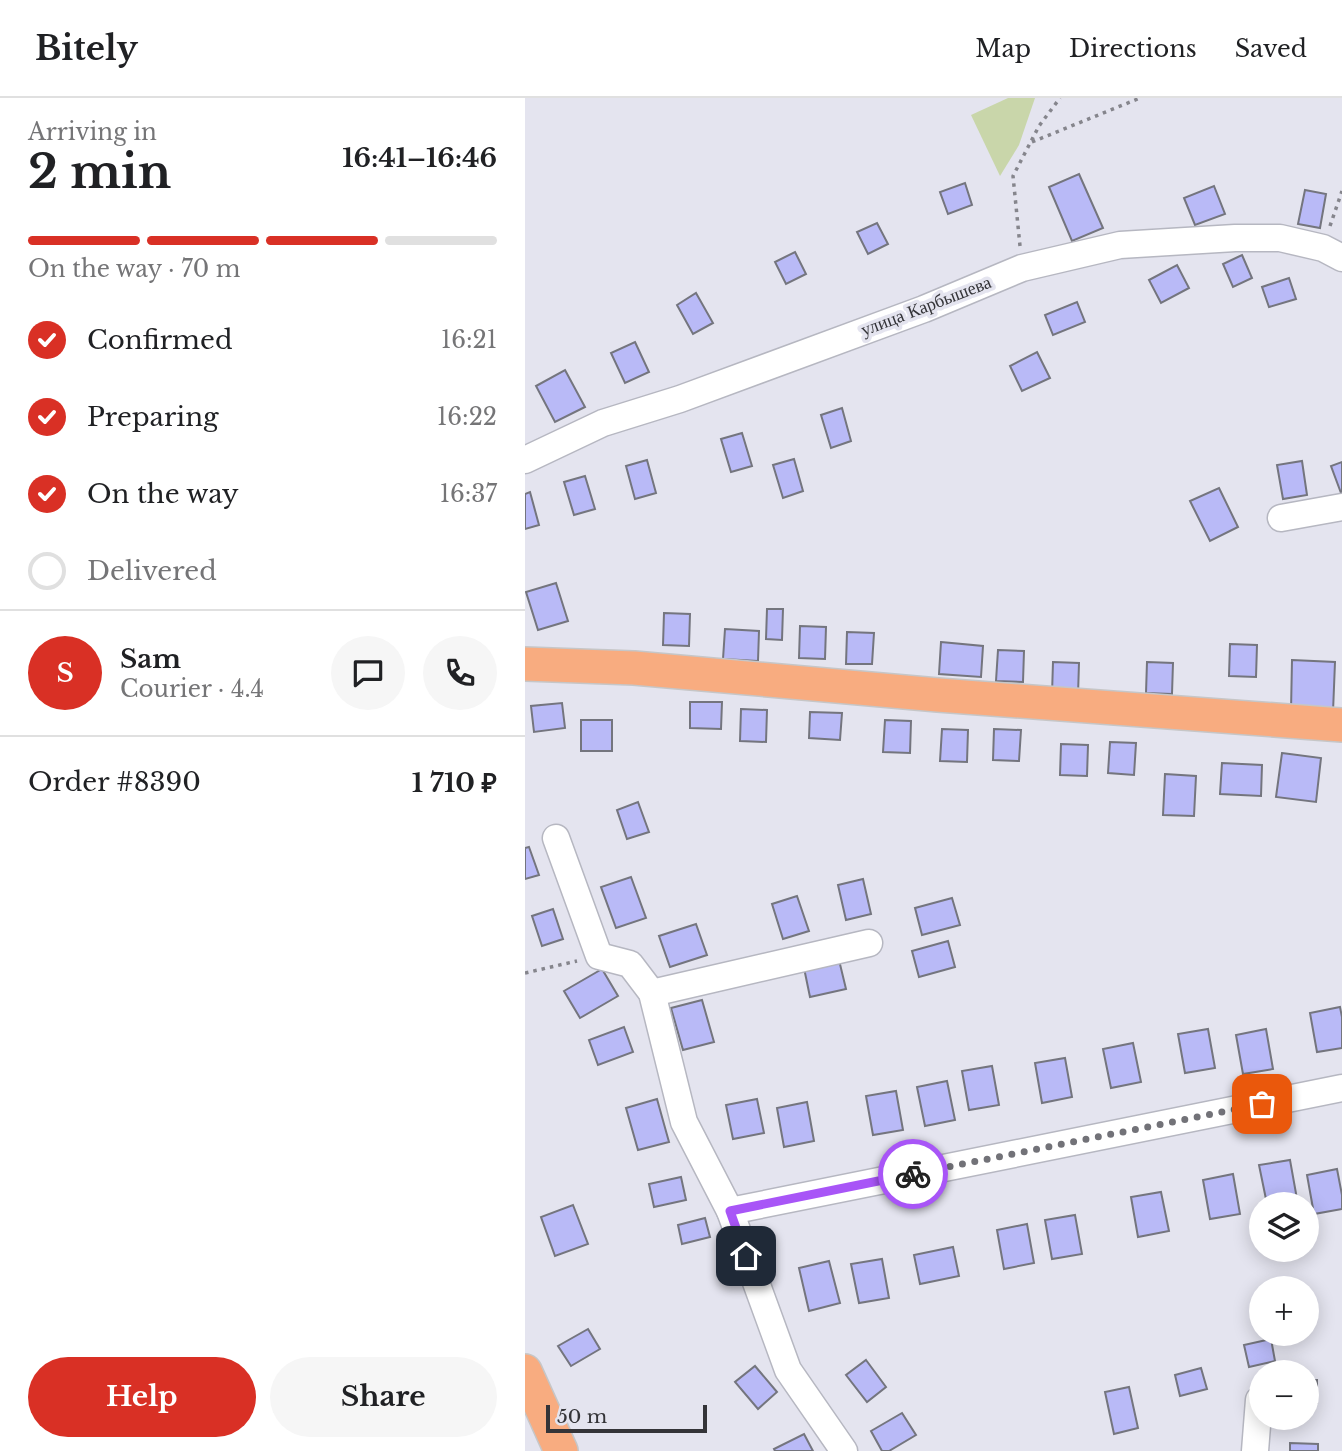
<!DOCTYPE html>
<meta charset="utf-8">
<style>
body{margin:0;font-family:"Libre Baskerville",serif;background:#f6f6f6;color:#202124;height:100vh;display:flex;flex-direction:column;font-size:26px;white-space:nowrap}
*{box-sizing:border-box;margin:0}
p{font-size:23px;color:#757577}
.icon{flex:none;width:38px;height:38px;fill:none;stroke:currentColor;stroke-width:2;stroke-linecap:round;stroke-linejoin:round}
.map{position:relative;flex:1;overflow:hidden}
.drawer{display:flex;flex-direction:column;background:#fff;width:525px}
.drawer>*{flex:none}
.fabs{position:absolute;left:724px;top:1094px;display:grid;gap:14px}
.fabs a{display:grid;place-items:center;width:70px;height:70px;border-radius:50%;background:#fff;box-shadow:0 4px 18px #0003;font-size:35px}
.scale{position:absolute;left:21px;bottom:18px;width:161px;box-sizing:border-box;padding-left:7px;border:4px solid #343438;border-top:0;font-size:19px;line-height:24px;white-space:nowrap;color:#343438;-webkit-text-stroke:5px #e4e4ef;paint-order:stroke}
.pin{position:absolute;display:grid;place-items:center;width:60px;height:60px;color:#fff;margin:-30px;border-radius:14px;box-shadow:0 4px 10px #0006}
.courier{position:absolute;display:grid;place-items:center;width:70px;height:70px;margin:-35px;border:5px solid #a855f7;border-radius:50%;background:#fff;color:#222;box-shadow:0 2px 9px #0007}
.overview em{font-style:normal;font-weight:700}
.overview div{display:flex;flex-direction:column-reverse}
.overview{display:flex;align-items:center;justify-content:space-between;height:119px;padding:0 28px}
h1{font-size:46px;font-weight:700;line-height:52px}
.bar{display:grid;grid-template-columns:repeat(4,1fr);gap:10px 7px;align-content:center;height:84px;padding:0 28px}
.bar i{height:9px;border-radius:5px;background:#e0e0e0}
.bar .on{background:#d93025}
.bar p{grid-column:span 4}
.line{display:flex;align-items:center;gap:18px;padding:0 28px;border-top:2px solid #e0e0e0}
.line div{flex:1}
.round{display:grid;place-items:center;flex:none;width:74px;height:74px;border-radius:37px;background:#f6f6f6}
ol{padding:0 28px;list-style:none}
li{display:flex;align-items:center;gap:21px;height:77px}
li p{margin-inline-start:auto}
li .icon{padding:7px;border-radius:50%;background:#d93025;color:#fff;stroke-width:4}
li:last-child{color:#757577}
li i{width:38px;height:38px;border:4px solid #e0e0e0;border-radius:50%}
.button{display:flex;gap:14px;margin-top:auto;padding:14px 28px}
.button a{flex:1;height:80px;border-radius:42px;background:#d93025;color:#fff;font-size:28px;font-weight:700;line-height:80px;text-align:center}
.button a+a{background:#f6f6f6;color:#202124}
header{display:flex;align-items:center;gap:42px;box-sizing:border-box;height:98px;padding:0 35px;background:#fff;border-bottom:2px solid #e0e0e0}
header strong{font-size:33px}
nav{display:flex;gap:38px;margin-inline-start:auto;font-size:24px}
main{display:flex;flex:1;min-height:0}
.map>svg:first-child{display:block}
</style>
<header>
<strong>Bitely</strong>
<nav><a>Map</a><a>Directions</a><a>Saved</a></nav>
</header>
<main>
<section class="drawer">
<div class="overview"><div><h1>2 min</h1><p>Arriving in</p></div><em>16:41–16:46</em></div>
<div class="bar"><i class="on"></i><i class="on"></i><i class="on"></i><i></i><p>On the way · 70 m</p></div>
<ol>
<li><svg class="icon" aria-label="check" viewBox="0 0 24 24"><path d="M5 12l5 5 9-10"/></svg>Confirmed<p>16:21</p></li>
<li><svg class="icon" aria-label="check" viewBox="0 0 24 24"><path d="M5 12l5 5 9-10"/></svg>Preparing<p>16:22</p></li>
<li><svg class="icon" aria-label="check" viewBox="0 0 24 24"><path d="M5 12l5 5 9-10"/></svg>On the way<p>16:37</p></li>
<li><i></i>Delivered</li>
</ol>
<div class="line" style="height:126px"><b class="round" style="background:#d93025;color:#fff">S</b><div><b>Sam</b><p>Courier · 4.4</p></div><a class="round"><svg class="icon" aria-label="chat" viewBox="0 0 24 24"><path d="M4 5h16v11H9l-5 4z"/></svg></a><a class="round"><svg class="icon" aria-label="phone" viewBox="0 0 24 24"><path d="M5 4h4l2 5-3 2q2 4 5 5l2-3 5 2v4C11 20 4 13 5 4z"/></svg></a></div>
<div class="line" style="height:91px"><div>Order #8390</div><b>1 710 ₽</b></div>
<div class="button"><a>Help</a><a>Share</a></div>
</section>
<div class="map">
<svg width="817" height="1353" viewBox="0 0 817 1353">
<rect width="100%" height="100%" fill="#e4e4ef"/>
<polygon fill="#c9d6aa" points="483,0 510,0 494,47 475,78 446,17"/>
<g fill="#b9baf7" stroke="#74757e" stroke-width="2">
<polygon points="554,76 578,130 547,143 524,89"/>
<polygon points="440,85 447,107 423,116 415,94"/>
<polygon points="689,88 700,116 670,127 659,100"/>
<polygon points="780,92 801,96 795,130 773,126"/>
<polygon points="352,125 363,146 343,156 332,134"/>
<polygon points="270,154 281,176 261,186 250,164"/>
<polygon points="717,157 727,180 708,189 698,166"/>
<polygon points="652,167 664,190 636,205 624,182"/>
<polygon points="764,180 771,201 744,209 737,189"/>
<polygon points="171,195 188,225 168,236 152,207"/>
<polygon points="552,204 560,224 528,237 520,217"/>
<polygon points="110,244 124,274 100,285 86,255"/>
<polygon points="512,254 525,280 497,293 485,268"/>
<polygon points="40,272 60,309 30,324 11,288"/>
<polygon points="317,310 326,343 306,350 296,317"/>
<polygon points="217,335 227,368 206,374 196,341"/>
<polygon points="269,361 278,393 258,400 248,367"/>
<polygon points="122,362 131,395 110,401 101,368"/>
<polygon points="777,363 782,397 758,401 752,367"/>
<polygon points="817,364 817,394 816,395 806,368"/>
<polygon points="60,378 70,411 49,417 39,384"/>
<polygon points="694,390 713,429 685,443 665,403"/>
<polygon points="5,394 14,427 0,431 0,396"/>
<polygon points="31,485 43,523 13,532 1,494"/>
<polygon points="242,511 258,511 257,542 241,541"/>
<polygon points="139,515 165,516 164,548 138,547"/>
<polygon points="275,528 301,529 300,561 274,560"/>
<polygon points="200,531 234,533 233,563 198,561"/>
<polygon points="322,534 349,535 347,566 321,566"/>
<polygon points="416,544 458,548 456,579 414,576"/>
<polygon points="705,546 732,547 731,579 704,578"/>
<polygon points="473,552 499,553 498,584 471,583"/>
<polygon points="767,562 810,564 808,614 766,613"/>
<polygon points="528,564 554,565 553,597 527,596"/>
<polygon points="622,564 648,565 647,596 621,595"/>
<polygon points="165,604 197,604 196,631 165,630"/>
<polygon points="37,605 40,630 9,634 6,608"/>
<polygon points="216,611 242,612 241,644 215,643"/>
<polygon points="285,614 317,615 315,642 284,640"/>
<rect x="56" y="622" width="31" height="31"/>
<polygon points="360,622 386,623 385,655 358,654"/>
<polygon points="417,631 443,632 442,664 415,663"/>
<polygon points="469,631 496,632 494,663 468,662"/>
<polygon points="585,644 611,645 609,677 583,675"/>
<polygon points="536,646 563,647 562,678 535,677"/>
<polygon points="757,655 796,660 791,704 751,699"/>
<polygon points="697,665 737,667 736,698 695,696"/>
<polygon points="640,676 671,678 669,718 638,717"/>
<polygon points="113,704 124,734 102,741 92,712"/>
<polygon points="4,749 14,777 0,781 0,750"/>
<polygon points="106,779 121,820 91,830 76,789"/>
<polygon points="338,781 346,816 321,822 313,787"/>
<polygon points="272,798 284,833 258,841 247,806"/>
<polygon points="427,800 435,827 397,837 390,810"/>
<polygon points="28,811 38,841 17,848 7,818"/>
<polygon points="171,826 182,857 145,869 134,838"/>
<polygon points="423,843 430,869 394,879 387,853"/>
<polygon points="314,862 321,891 285,899 279,870"/>
<polygon points="77,871 93,898 55,920 39,893"/>
<polygon points="177,902 189,944 158,952 146,910"/>
<polygon points="815,909 817,919 817,950 792,954 785,915"/>
<polygon points="99,929 108,954 73,967 64,942"/>
<polygon points="683,931 690,970 660,975 653,936"/>
<polygon points="741,931 748,971 718,976 711,937"/>
<polygon points="608,945 616,984 586,990 578,951"/>
<polygon points="540,960 547,999 517,1005 510,965"/>
<polygon points="467,968 474,1007 444,1012 437,973"/>
<polygon points="422,983 430,1022 400,1028 392,989"/>
<polygon points="371,993 378,1032 348,1037 341,998"/>
<polygon points="132,1001 144,1044 113,1052 101,1010"/>
<polygon points="232,1001 239,1035 208,1041 201,1007"/>
<polygon points="282,1004 289,1043 259,1049 252,1010"/>
<polygon points="765,1062 772,1101 742,1106 734,1067"/>
<polygon points="812,1071 817,1097 817,1111 789,1116 782,1077"/>
<polygon points="708,1076 715,1116 685,1121 678,1082"/>
<polygon points="156,1079 161,1102 129,1109 124,1086"/>
<polygon points="636,1094 644,1133 613,1139 606,1099"/>
<polygon points="48,1107 63,1146 30,1158 16,1119"/>
<polygon points="550,1117 557,1156 527,1161 520,1122"/>
<polygon points="180,1120 185,1139 157,1146 153,1127"/>
<polygon points="502,1126 509,1165 479,1171 472,1132"/>
<polygon points="428,1149 434,1178 395,1186 389,1157"/>
<polygon points="357,1161 364,1200 334,1205 326,1166"/>
<polygon points="304,1163 315,1205 284,1213 274,1170"/>
<polygon points="63,1231 75,1251 46,1268 33,1248"/>
<polygon points="746,1241 750,1263 724,1269 719,1247"/>
<polygon points="341,1262 361,1289 342,1304 321,1277"/>
<polygon points="230,1268 252,1294 233,1311 210,1284"/>
<polygon points="676,1270 682,1291 655,1298 650,1277"/>
<rect x="782" y="1282" width="10" height="23"/>
<polygon points="604,1289 613,1330 589,1336 580,1294"/>
<polygon points="377,1315 391,1337 364,1353 357,1353 346,1333"/>
<polygon points="279,1336 288,1353 250,1353 249,1351"/>
<polygon points="765,1345 793,1346 793,1353 765,1353"/>
</g>
<g fill="none" stroke-linecap="round" stroke-linejoin="round">
<defs>
<g id="minor">
<polyline points="0,362 78,325 155,301 399,211 497,170 595,147 710,140 755,140 798,150 817,160"/>
<polyline points="756,420 817,409"/>
<polyline points="31,740 74,858 105,866 127,895 159,1024 205,1113 263,1272 319,1353"/>
<polyline points="127,895 344,845"/>
<polyline points="205,1113 817,990"/>
<polyline points="730,1353 734,1302"/>
</g>
<g id="major">
<polyline points="0,566 109,570 413,597 817,627"/>
<polyline points="0,1273 36,1353"/>
</g>
</defs>
<use href="#minor" stroke="#b6b7c1" stroke-width="29"/>
<use href="#major" stroke="#c6c6c7" stroke-width="36"/>
<g stroke="#85858c" stroke-width="3.5" stroke-dasharray="3.5 5" stroke-linecap="butt">
<polyline points="507,44 615,0"/>
<polyline points="805,128 817,93"/>
<polyline points="495,148 488,78 514,28 535,0"/>
<polyline points="0,875 52,863"/>
</g>
<use href="#minor" stroke="#fff" stroke-width="26"/>
<use href="#major" stroke="#f8ac80" stroke-width="33"/>
</g>
<g fill="none" stroke-linecap="round" stroke-linejoin="round">
<polyline stroke="#727278" stroke-width="7" stroke-dasharray="0 12.6" points="388,1076 737,1006"/>
<polyline stroke="#a855f7" stroke-width="9" points="221,1158 205,1113 388,1076"/>
</g>
<g text-anchor="middle" stroke-width="7" stroke-linejoin="round" paint-order="stroke">
<g font-size="18" fill="#343438" stroke="#e4e4ef">
<text transform="translate(401 208) rotate(-21)" y="6">улица Карбышева</text>
</g>
</g>
</svg>
<div class="fabs">
<a><svg class="icon" aria-label="layers" viewBox="0 0 24 24"><path d="M12 4l9 5-9 5-9-5zM3 14l9 5 9-5"/></svg></a>
<a>+</a>
<a>−</a>
</div>
<div class="scale">50 m</div>
<div class="pin" style="left:737px;top:1006px;background:#ea580c"><svg class="icon" aria-label="bag" viewBox="0 0 24 24"><path d="M5 8h14l-1 12H6zM9 8a3 3 0 0 1 6 0"/></svg></div>
<div class="pin" style="left:221px;top:1158px;background:#1f2937"><svg class="icon" aria-label="home" viewBox="0 0 24 24"><path d="M3 11l9-7 9 7M6 9v11h12V9"/></svg></div>
<div class="courier" style="left:388px;top:1076px"><svg class="icon" aria-label="bike" viewBox="0 0 24 24"><circle cx="6" cy="16" r="4"/><circle cx="18" cy="16" r="4"/><path d="M6 16l4-8h5l3 8M10 8l3 8H6M13 5h3"/></svg></div>
</div>
</main>
